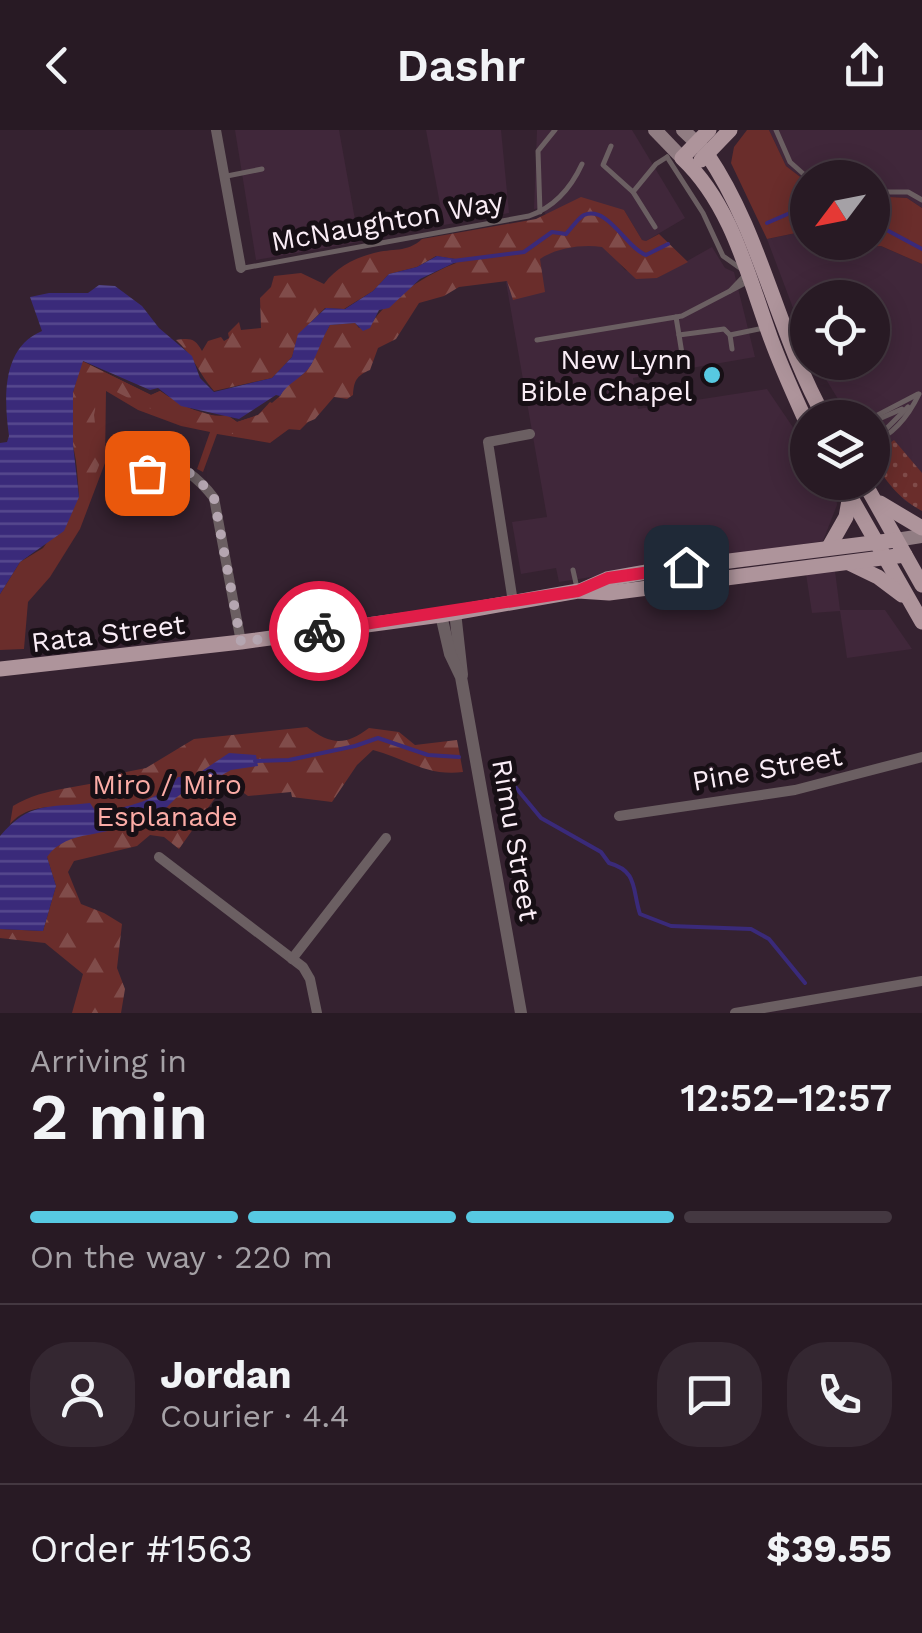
<!DOCTYPE html>
<meta charset="utf-8">
<style>
body{margin:0;font-family:"Work Sans",sans-serif;background:#342731;color:#f1f3f6;height:100vh;display:flex;flex-direction:column;font-size:38px;white-space:nowrap}
*{box-sizing:border-box;margin:0}
p{font-size:32px;color:#a5a1a6}
.icon{flex:none;width:55px;height:55px;fill:none;stroke:currentColor;stroke-width:2;stroke-linecap:round;stroke-linejoin:round}
.map{position:relative;height:883px;overflow:hidden}
.side{display:flex;flex-direction:column;background:#281a24;flex:1}
.side>*{flex:none}
.needle{width:65px;rotate:238deg}
.controls{position:absolute;left:790px;top:30px;display:grid;gap:20px}
.controls a{display:grid;place-items:center;width:100px;height:100px;border-radius:50%;background:#281a24;box-shadow:0 5px 25px #0003,0 0 0 2px #443841;font-size:50px}
.pin{position:absolute;display:grid;place-items:center;width:85px;height:85px;color:#fff;margin:-42px;border-radius:20px;box-shadow:0 5px 15px #0006}
.courier{position:absolute;display:grid;place-items:center;width:100px;height:100px;margin:-50px;border:8px solid #e11d48;border-radius:50%;background:#fff;color:#222;box-shadow:0 2px 12px #0007}
.headline em{font-style:normal;font-weight:600}
.headline div{display:flex;flex-direction:column-reverse}
.headline{display:flex;align-items:center;justify-content:space-between;height:170px;padding:0 30px}
h1{font-size:65px;font-weight:600;line-height:75px}
.bar{display:grid;grid-template-columns:repeat(4,1fr);gap:15px 10px;align-content:center;height:120px;padding:0 30px}
.bar i{height:12px;border-radius:8px;background:#443841}
.bar .on{background:#57c9e2}
.bar p{grid-column:span 4}
.line{display:flex;align-items:center;gap:25px;padding:0 30px;border-top:2px solid #443841}
.line div{flex:1}
.round{display:grid;place-items:center;flex:none;width:105px;height:105px;border-radius:40px;background:#342731}
header{display:flex;justify-content:space-between;align-items:center;height:130px;padding:0 30px;background:#281a24;font-size:45px;font-weight:600}
.map>svg:first-child{display:block}
</style>
<header><svg class="icon" aria-label="back" viewBox="0 0 24 24"><path d="M15 5l-7 7 7 7"/></svg>Dashr<svg class="icon" aria-label="share" viewBox="0 0 24 24"><path d="M12 15V3M7 8l5-5 5 5M5 13v7h14v-7"/></svg></header>
<div class="map">
<svg width="922" height="883" viewBox="0 0 922 883">
<defs>
<pattern id="forest-firs" width="22" height="20" patternUnits="userSpaceOnUse" patternTransform="scale(2.5)"><rect width="22" height="20" fill="#6a2d2b"/><path d="M5 1l3.5 6h-7zM16 11l3.5 6h-7z" fill="#804c4a"/></pattern>
<pattern id="garden-dots" width="8" height="8" patternUnits="userSpaceOnUse" patternTransform="scale(2.5)"><rect width="8" height="8" fill="#6a2d2b"/><path d="M2 2h.1M6 6h.1" fill="none" stroke="#804c4a" stroke-width="1.8" stroke-linecap="round"/></pattern>
<pattern id="water-rules" width="6" height="5" patternUnits="userSpaceOnUse" patternTransform="scale(2.5)"><rect width="6" height="5" fill="#3a2a7a"/><path d="M0 2.5h6" fill="none" stroke="#57498e"/></pattern>
</defs>
<rect width="100%" height="100%" fill="#352230"/>
<g fill="#40273a">
<polygon points="235,0 339,0 359,112 256,130"/>
<polygon points="426,0 501,0 509,83 444,95"/>
<polygon points="537,0 632,0 685,88 646,111 642,110 624,80 546,85 542,78 534,79"/>
<polygon points="769,0 922,0 922,78 907,68 873,66 872,48 808,48 807,52 786,36"/>
<polygon points="796,103 820,120 881,116 922,134 922,381 904,370 873,328 872,288 849,287 816,233 872,232 872,168 808,168 807,215 767,109"/>
<polygon points="596,105 625,140 657,148 712,117 725,138 734,142 755,227 633,248 638,279 767,259 807,318 808,352 829,353 836,363 837,375 823,411 559,452 556,438 521,444 512,392 547,387 506,152 520,134"/>
<polygon points="835,441 840,480 885,480 912,519 847,528 840,481 812,483 806,444"/>
</g>
<g fill="#6a2d2b">
<polygon points="747,0 769,0 786,36 807,52 807,111 796,103 767,109 731,33 734,17"/>
<polygon points="873,66 907,68 922,78 922,134 881,116 820,120 810,113 872,112"/>
<path d="M82,231L151,265L160,261C179,273 203,289 227,285L237,292L258,285L270,272L304,288L270,313L217,304L203,342L197,339L210,302L181,296L138,280L106,261L105,333L80,399L50,447L28,472L24,519L0,520V464L20,432L43,418L79,367C76,317 68,280 82,231Z"/>
</g>
<g fill="url(#forest-firs)">
<path d="M581,67L624,80L642,110L646,111L659,104L688,132L657,148L636,149L602,117C582,114 556,118 540,129L545,162L513,170L507,151L459,157L444,166L419,173L396,209L378,218L370,240C356,246 354,251 353,265L347,269L334,267L315,289L308,292L300,300L273,298L232,304L220,300L227,285L237,292L258,285L280,266L286,255L302,245L312,233L316,218L330,195L355,193L359,198L372,193C385,170 431,142 456,133L455,129L436,126L417,137L389,144L373,161L344,179L325,178L299,204L292,227L272,248L214,261C199,244 193,225 176,210C190,208 195,208 202,221L208,211L221,207L224,211L229,208L228,203L239,192L241,200L261,198L260,168L271,157L274,146L301,143L324,154C336,138 354,128 374,123C392,118 407,123 422,109L536,89Z"/>
<polygon points="82,231 151,265 160,261 181,276 218,287 213,302 146,277 97,252 92,252 95,261 91,261 88,267 97,270 94,285 100,333 84,373 73,315 73,262"/>
<path d="M307,597C331,615 345,616 369,598L399,602L415,615L457,610L463,642C428,647 404,628 373,620L357,635L332,672L292,667L291,662L248,666L227,651L179,719L164,707L150,705L137,716L74,731L68,742L81,774L104,783L122,794L117,838L125,859L121,883H72L83,844L45,813L0,808V799L43,801L56,756L47,727L67,677C46,676 25,677 10,694L13,676C46,656 85,658 121,647V643L146,638L194,609Z"/>
</g>
<path fill="url(#garden-dots)" d="M894,310L922,343V381C898,368 885,351 873,328L878,317H885Z"/>
<g fill="url(#water-rules)">
<path d="M437,126L456,129V132L420,149L389,178L379,180L370,198L363,201L355,193L330,195C322,208 318,223 311,235C303,248 288,252 280,266L276,265L239,289L181,276L158,258L150,260L83,231L73,262V315L79,367L64,401L20,432L0,464V313L7,312L9,306C4,269 1,218 42,201L30,167L49,163H88L99,155L115,156L142,176L159,198L192,226L200,248L214,262L272,248L292,227L298,204L326,178L345,179L373,161L389,144L417,137Z"/>
<path d="M229,623L256,625L258,636L231,640L222,645L215,644L201,658L188,659L177,667L161,683L152,681L143,690L135,689C110,710 68,697 47,727L56,756L43,801L0,799V706C30,671 48,678 90,673L96,682C125,678 160,671 178,647H193Z"/>
</g>
<g fill="none" stroke-linecap="round" stroke-linejoin="round">
<g stroke="#3a2a7a" stroke-width="4">
<polyline points="767,93 790,83 808,91"/>
<polyline points="872,96 883,98 922,119"/>
<path d="M453,131L524,122L552,102L566,104C571,99 578,88 584,85C608,75 627,119 646,125L668,114"/>
<polyline points="255,631 289,630 355,616 378,608 428,625 459,627"/>
<path d="M498,636L541,688L601,722L609,733C638,741 632,759 640,784L671,796L751,799L769,809L805,853"/>
</g>
<g stroke="#6b5f62" stroke-width="5">
<polyline points="776,0 790,32 808,48"/>
<polyline points="611,16 603,35 633,62"/>
<polyline points="667,27 703,83 723,126 747,143 730,161 749,151"/>
<polyline points="227,46 262,39"/>
<polyline points="872,62 908,62 922,70"/>
<polyline points="540,82 538,21 555,0"/>
<polyline points="655,97 633,62 656,34 667,27"/>
<path d="M244,138L529,86C555,77 571,58 582,34"/>
<polyline points="676,187 679,205 724,199 730,205 764,198"/>
<polyline points="679,205 683,230"/>
<polyline points="730,205 732,219"/>
<polyline points="537,210 682,186 730,161"/>
<polyline points="872,288 918,264"/>
<polyline points="872,292 902,279"/>
<polyline points="875,310 908,277"/>
<path d="M872,313C895,304 909,285 919,264"/>
<polyline points="573,440 577,458"/>
</g>
<g stroke="#6b5f62" stroke-width="10">
<polyline points="216,0 241,138"/>
<path d="M187,345L155,351L148,346L147,337L156,330C178,330 201,351 214,368L241,512"/>
<polyline points="513,472 488,312 530,304"/>
<polyline points="619,686 795,660 922,627"/>
<polyline points="159,727 303,837 310,849 317,883"/>
<polyline points="292,829 386,708"/>
<polyline points="735,883 922,851"/>
</g>
<g stroke="#6b5f62" stroke-width="12">
<polyline points="455,482 462,545"/>
<polyline points="441,485 450,524 461,547 521,883"/>
</g>
<g stroke="#917d83" stroke-width="14">
<polyline points="655,0 682,28"/>
<polyline points="683,0 704,20"/>
<polyline points="896,410 922,406"/>
</g>
<g stroke="#ae949b" stroke-width="15">
<path d="M709,0L682,28C732,75 748,146 771,209C782,239 795,267 808,296"/>
<path d="M707,24C762,105 777,203 825,288"/>
<polyline points="701,30 730,0"/>
<polyline points="842,352 922,492"/>
<polyline points="864,352 922,455"/>
<polyline points="880,373 922,398"/>
<polyline points="829,417 846,387 850,365"/>
<polyline points="849,433 878,447 902,465"/>
<polyline points="582,460 607,449 658,440 896,410"/>
<polyline points="0,539 241,512 441,485 578,461 609,463 905,425"/>
</g>
</g>
<g fill="none" stroke-linecap="round" stroke-linejoin="round">
<path stroke="#b5a6b1" stroke-width="10" stroke-dasharray="0 18" d="M147,343L148,334C171,322 201,350 214,368L241,512L319,501"/>
<polyline stroke="#e11d48" stroke-width="12" points="319,501 578,461 608,448 686,437"/>
</g>
<circle fill="#57c9e2" stroke="#170f15" stroke-width="4" cx="712" cy="245" r="10"/>
<g text-anchor="middle" stroke-width="10" stroke-linejoin="round" paint-order="stroke">
<g font-size="28" fill="#faedf6" stroke="#170f15">
<text transform="translate(387 91) rotate(-10)" y="10">McNaughton Way</text>
<text transform="translate(108 503) rotate(-7)" y="10">Rata Street</text>
<text transform="translate(767 638) rotate(-10)" y="10">Pine Street</text>
<text transform="translate(516 710) rotate(80)" y="10">Rimu Street</text>
</g>
<g font-size="28" fill="#faedf6" stroke="#170f15" text-anchor="end">
<text x="692" y="239">New Lynn<tspan x="692" dy="32">Bible Chapel</tspan></text>
</g>
<g font-size="28" fill="#fcaca6" stroke="#170f15">
<text x="167" y="664">Miro / Miro<tspan x="167" dy="32">Esplanade</tspan></text>
</g>
</g>
</svg>
<div class="controls">
<a><svg class="needle" viewBox="-14 -14 28 28"><path d="M0-13l5 13h-10z" fill="#e53935"/><path d="M0 13l5-13h-10z" fill="#a5a1a6"/></svg></a>
<a><svg class="icon" aria-label="locate" viewBox="0 0 24 24"><circle cx="12" cy="12" r="6"/><path d="M12 2v4M12 18v4M2 12h4M18 12h4"/></svg></a>
<a><svg class="icon" aria-label="layers" viewBox="0 0 24 24"><path d="M12 4l9 5-9 5-9-5zM3 14l9 5 9-5"/></svg></a>
</div>
<div class="pin" style="left:147px;top:343px;background:#ea580c"><svg class="icon" aria-label="bag" viewBox="0 0 24 24"><path d="M5 8h14l-1 12H6zM9 8a3 3 0 0 1 6 0"/></svg></div>
<div class="pin" style="left:686px;top:437px;background:#1f2937"><svg class="icon" aria-label="home" viewBox="0 0 24 24"><path d="M3 11l9-7 9 7M6 9v11h12V9"/></svg></div>
<div class="courier" style="left:319px;top:501px"><svg class="icon" aria-label="bike" viewBox="0 0 24 24"><circle cx="6" cy="16" r="4"/><circle cx="18" cy="16" r="4"/><path d="M6 16l4-8h5l3 8M10 8l3 8H6M13 5h3"/></svg></div>
</div>
<section class="side">
<div class="headline"><div><h1>2 min</h1><p>Arriving in</p></div><em>12:52–12:57</em></div>
<div class="bar"><i class="on"></i><i class="on"></i><i class="on"></i><i></i><p>On the way · 220 m</p></div>
<div class="line" style="height:180px"><a class="round"><svg class="icon" aria-label="person" viewBox="0 0 24 24"><circle cx="12" cy="8" r="4"/><path d="M4 21q1-7 8-7t8 7"/></svg></a><div><b>Jordan</b><p>Courier · 4.4</p></div><a class="round"><svg class="icon" aria-label="chat" viewBox="0 0 24 24"><path d="M4 5h16v11H9l-5 4z"/></svg></a><a class="round"><svg class="icon" aria-label="phone" viewBox="0 0 24 24"><path d="M5 4h4l2 5-3 2q2 4 5 5l2-3 5 2v4C11 20 4 13 5 4z"/></svg></a></div>
<div class="line" style="height:130px"><div>Order #1563</div><b>$39.55</b></div>
</section>
